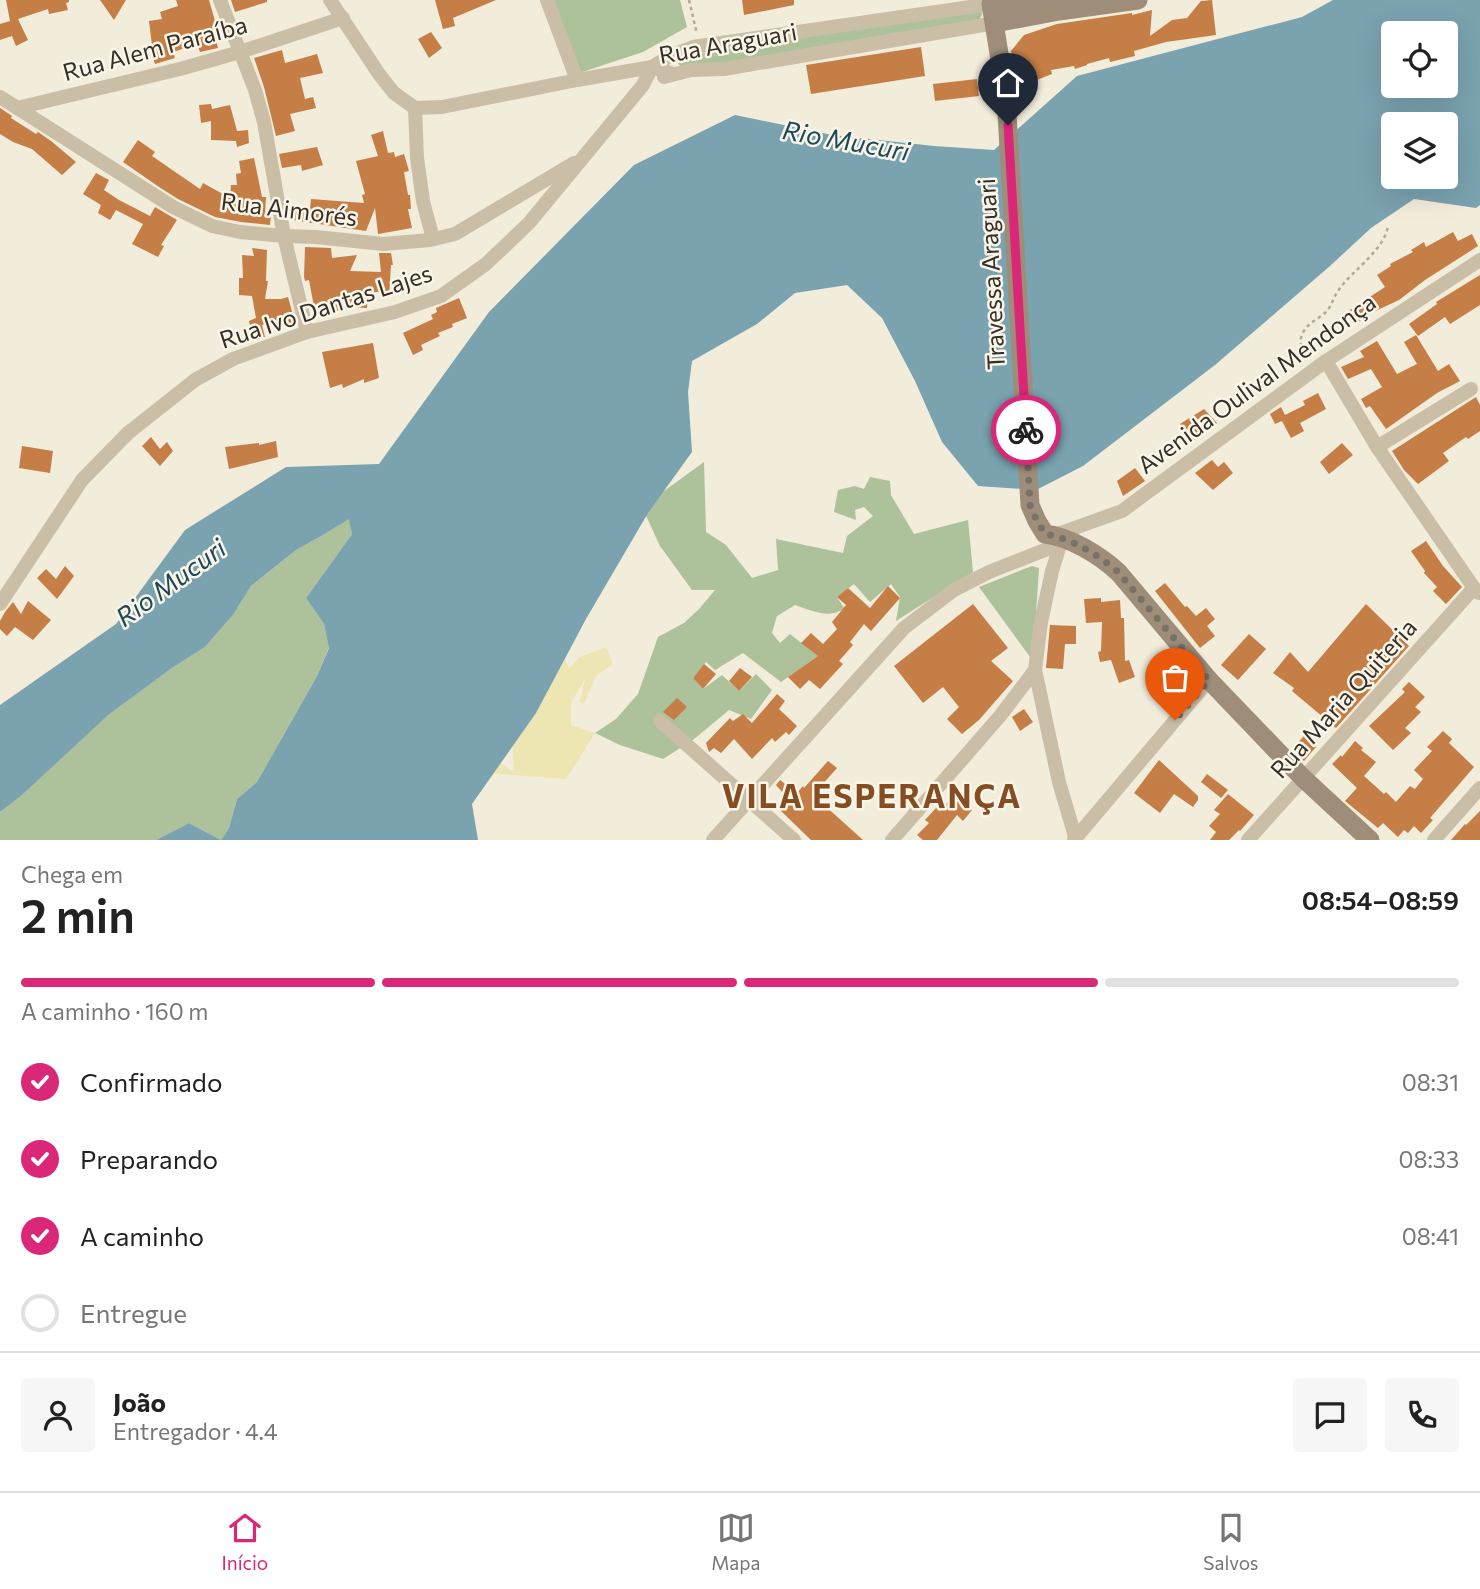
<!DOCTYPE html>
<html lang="pt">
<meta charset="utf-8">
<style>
body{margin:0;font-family:Commissioner,sans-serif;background:#f6f6f6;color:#222;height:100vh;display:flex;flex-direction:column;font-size:26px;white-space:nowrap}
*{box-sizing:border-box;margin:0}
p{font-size:23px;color:#767676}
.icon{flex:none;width:38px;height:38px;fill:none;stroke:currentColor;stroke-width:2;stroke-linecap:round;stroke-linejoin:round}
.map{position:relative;height:840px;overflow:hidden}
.sheet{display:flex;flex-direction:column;background:#fff;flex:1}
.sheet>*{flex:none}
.tools{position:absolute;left:1381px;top:21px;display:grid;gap:14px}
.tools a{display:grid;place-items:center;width:77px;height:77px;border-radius:7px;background:#fff;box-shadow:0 7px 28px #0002;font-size:35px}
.pin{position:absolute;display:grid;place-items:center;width:60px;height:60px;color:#fff;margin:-72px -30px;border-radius:50% 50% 50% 0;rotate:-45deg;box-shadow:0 0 7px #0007}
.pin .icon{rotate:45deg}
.courier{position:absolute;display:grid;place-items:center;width:70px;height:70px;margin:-35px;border:5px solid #db2777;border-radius:50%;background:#fff;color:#222;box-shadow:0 2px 9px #0007}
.headline em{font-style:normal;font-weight:600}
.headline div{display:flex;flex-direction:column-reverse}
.headline{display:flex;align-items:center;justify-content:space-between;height:119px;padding:0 21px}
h1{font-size:46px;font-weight:600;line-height:52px}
.bar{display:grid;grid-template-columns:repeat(4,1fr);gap:10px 7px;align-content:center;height:84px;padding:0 21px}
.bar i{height:9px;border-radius:5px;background:#e0e0e0}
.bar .current{background:#db2777}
.bar p{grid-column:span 4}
.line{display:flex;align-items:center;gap:18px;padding:0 21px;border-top:2px solid #e0e0e0}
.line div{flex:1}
.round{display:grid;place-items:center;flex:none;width:74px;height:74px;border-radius:7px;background:#f6f6f6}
ol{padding:0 21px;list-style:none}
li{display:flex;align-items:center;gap:21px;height:77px}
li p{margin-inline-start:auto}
li .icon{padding:7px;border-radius:50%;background:#db2777;color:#fff;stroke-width:4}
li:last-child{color:#767676}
li i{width:38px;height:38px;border:4px solid #e0e0e0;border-radius:50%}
.tab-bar{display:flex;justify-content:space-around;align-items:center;height:98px;border-top:2px solid #e0e0e0;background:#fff;font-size:19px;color:#767676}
.tab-bar a{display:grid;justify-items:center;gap:4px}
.tab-bar .current{color:#db2777}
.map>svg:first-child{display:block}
</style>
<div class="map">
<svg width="1480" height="840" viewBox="0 0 1480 840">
<rect width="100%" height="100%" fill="#f2ecdb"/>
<g fill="#adc19b">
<polygon points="552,0 680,0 687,27 643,52 579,73"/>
<polygon points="978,9 982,12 982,15 979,20 685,69 678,64 679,60 686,56"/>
<path d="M704,462L706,532L726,545L752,578L778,570L776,539L843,553L847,536L873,516L864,507L855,510L856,520L834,512L838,490L855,486L864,489L870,477L890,481L891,495L914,534L968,520L973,572L896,621L900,597L891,584L870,602L854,584L837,597L844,608C831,620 810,610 795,605L777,616L772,633L780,643L790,634L818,656L781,682L743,653L715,670L706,662L693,678L703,689L722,675L739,691L756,674L772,690L751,719L729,710L693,740L663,759L620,745L595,733L616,719L638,694L658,637L684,623L699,609L715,590H692L660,546L642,507Z"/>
<polygon points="350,518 352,534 306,598 324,624 329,647 317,676 257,782 237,799 229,828 221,840 189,823 156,840 0,840 0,812 21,796 107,715 172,668 205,647 233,615 251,586 296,550 323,535"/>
<polygon points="1032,566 1039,568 1035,631 1030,657 979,587"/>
</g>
<polygon fill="#ede5b2" points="551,629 569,669 580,657 606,647 613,664 596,676 584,704 580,702 585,679 571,702 571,725 595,733 566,779 478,772 485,752 514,772 510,692"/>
<path fill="#7aa2af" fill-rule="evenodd" d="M1333,0H1480V205L1476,208L1414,199L1371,228L1330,266L1215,365L1083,466L1036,490L978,486L942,442L915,381L882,318L847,285L795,293L757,324L692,361L688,392L692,452L648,513L586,619L536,713L472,804L478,840H156L189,823L221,840L229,828L237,799L257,782L317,676L329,648L324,624L306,598L352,534L349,519L323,535L296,550L251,586L233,615L205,647L172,668L108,715L21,796L0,812V705L116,624L185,530L286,467L379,464L489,312L634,165L735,115L832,135L934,146L994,150L1077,76L1302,17ZM1393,33H1446V86H1393ZM1393,124H1446V177H1393Z"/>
<g fill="#c57e46">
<polygon points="6,0 69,0 69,2 66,3 68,10 49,14 48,9 18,19 28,40 16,46 12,36 0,40 0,24 10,21"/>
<polygon points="100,0 126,0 114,20"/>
<polygon points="176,0 209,0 215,21 217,20 222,34 215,35 218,48 200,52 197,44 173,52 175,58 155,64 149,46 152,45 149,21 162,19 160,12 178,6"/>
<polygon points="231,0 267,0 267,2 235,12"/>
<polygon points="435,0 496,0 453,18 455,26 443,29"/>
<polygon points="742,0 794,0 794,5 744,15"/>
<polygon points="1212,0 1216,35 1166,42 1134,51 1135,56 1110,62 1109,58 1087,64 1087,65 1075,69 1074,66 1051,70 1052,74 1019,87 1011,51 1024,35 1057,24 1132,13 1132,15 1152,10 1150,36 1172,20 1187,18 1201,1"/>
<polygon points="431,32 442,48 429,58 418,39"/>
<polygon points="921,47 925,76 811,94 806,65"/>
<polygon points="282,50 285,63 317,54 323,73 300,78 305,99 313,97 316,108 290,114 295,131 276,136 264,87 254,58"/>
<polygon points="977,79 979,96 935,101 933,84"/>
<polygon points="211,104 212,109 230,105 237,131 248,130 249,143 237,147 236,141 211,140 211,121 201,123 199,105"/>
<polygon points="0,108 12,116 11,118 36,134 38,132 51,141 76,162 62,175 32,149 13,142 0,134"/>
<polygon points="383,131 388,153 394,152 395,157 404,154 409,171 404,172 408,195 410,195 411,209 408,209 412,228 378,234 375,208 366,231 292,220 294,207 310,209 311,199 364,203 362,195 365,194 356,161 378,156 371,135"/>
<polygon points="138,140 155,152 152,156 200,189 203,183 230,198 231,185 237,185 236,174 241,173 239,161 254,158 262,197 266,197 265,215 271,215 270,225 241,222 215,217 178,199 159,187 123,162"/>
<polygon points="317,147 323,165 302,171 301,165 282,168 279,154"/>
<polygon points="96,173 109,180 104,190 119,200 150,216 155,207 177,220 161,245 164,246 158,257 132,244 143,224 116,210 110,220 98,213 101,205 83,194"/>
<polygon points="1453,232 1458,241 1472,234 1478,246 1425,280 1399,300 1371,313 1355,324 1347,312 1385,287 1377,275 1391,266 1390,264 1413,252 1411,250 1424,242 1426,247"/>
<polygon points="305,247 331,248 332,258 357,255 350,271 381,272 379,253 391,253 393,265 391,265 389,297 384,297 383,292 368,292 367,308 350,307 331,313 330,308 315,312 309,280 305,281 304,277"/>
<polygon points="252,248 267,250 266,281 268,281 265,299 281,299 288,297 296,326 290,328 286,317 262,325 265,337 253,340 249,321 256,318 252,296 239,295 239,278 243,278 242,255 254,256"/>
<polygon points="1480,275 1480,305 1450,324 1445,317 1418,336 1409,324 1437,304 1436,302"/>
<polygon points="459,298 467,318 452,324 453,327 438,333 440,336 421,345 423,350 413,355 403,333 433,319 431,315 437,312 436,308"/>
<polygon points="1416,335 1438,371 1449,364 1460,381 1437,393 1386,429 1370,406 1366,408 1361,399 1382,387 1371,369 1348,379 1341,367 1364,357 1360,351 1377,341 1397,374 1417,364 1404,342"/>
<polygon points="373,343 379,378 364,383 364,379 343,388 342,384 330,388 322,352"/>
<polygon points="1318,393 1326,409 1300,423 1304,431 1291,438 1282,421 1275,424 1270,414 1281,407 1285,415 1305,405 1303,401"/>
<polygon points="1476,397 1480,405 1480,431 1468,439 1466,437 1443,453 1449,461 1418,484 1404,470 1392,451"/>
<polygon points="1204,409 1217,423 1191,442 1180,424"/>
<polygon points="151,437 160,449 167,442 173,451 160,466 142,446"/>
<polygon points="276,441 278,457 229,469 225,447 259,443 259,445"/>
<polygon points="1342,443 1353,455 1329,474 1320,462"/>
<polygon points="22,446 53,451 50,473 19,468"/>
<polygon points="1212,460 1218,467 1224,462 1233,473 1213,490 1195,473"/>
<polygon points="1135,468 1145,481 1123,496 1117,481"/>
<polygon points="1426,541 1443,566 1462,587 1446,604 1433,591 1437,587 1424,573 1425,571 1411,551"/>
<polygon points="65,566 74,576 57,599 37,578 46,569 56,579"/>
<polygon points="1165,583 1185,607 1187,606 1196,616 1206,608 1215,619 1207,626 1215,636 1200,648 1155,591"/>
<polygon points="888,586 900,598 871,631 864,624 850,642 853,645 839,661 843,664 820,689 809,680 800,689 788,677 818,656 801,643 811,633 823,644 837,629 832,622 846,605 837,597 848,588 870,608"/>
<polygon points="1101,598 1101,602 1120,600 1121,618 1124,618 1125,661 1129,660 1135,677 1119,683 1111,660 1100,662 1098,652 1101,651 1102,622 1086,623 1084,599"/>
<polygon points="28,601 51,620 33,640 15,627 7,636 0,629 0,621 5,612 13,602 21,614"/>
<polygon points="973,604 1008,648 991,661 1013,681 979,720 962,734 947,719 959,707 943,687 923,703 894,666"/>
<polygon points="1366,604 1409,646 1336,728 1292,691 1294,688 1273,673 1290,652 1308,672"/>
<polygon points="1050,625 1076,626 1076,644 1065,644 1063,669 1046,668"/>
<polygon points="1249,634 1266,649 1238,680 1221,665"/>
<polygon points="704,664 716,674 703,689 693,678"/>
<polygon points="740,668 752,677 739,691 729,681"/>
<polygon points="1409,682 1425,697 1415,707 1421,712 1405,728 1411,733 1393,750 1369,726 1405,692 1402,689"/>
<polygon points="777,694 785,701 779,709 797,726 789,735 786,732 775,742 772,738 752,759 734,739 721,753 714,748 709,752 706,743 730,718 733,721 743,714 752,723"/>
<polygon points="677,698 687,707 674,720 663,712"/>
<polygon points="1024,709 1033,722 1020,731 1012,717"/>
<polygon points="1443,731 1452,739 1449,743 1474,767 1430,818 1433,820 1421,833 1414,826 1408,833 1404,830 1398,837 1383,823 1378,828 1345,801 1357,788 1332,764 1341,755 1342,757 1355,741 1363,748 1361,750 1376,762 1364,776 1384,794 1386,792 1396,802 1410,786 1415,789 1423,779 1414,770 1432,751 1427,747"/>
<polygon points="1304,736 1316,747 1304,761 1292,749"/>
<polygon points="1159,760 1198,796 1198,800 1193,807 1174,794 1160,813 1134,793"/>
<polygon points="828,761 837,768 813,795 863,840 811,840 780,810 790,801 776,785 780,780 797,793 803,786 804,788"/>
<polygon points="1207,774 1228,790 1221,798 1201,782"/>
<polygon points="955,794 972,810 963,821 957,815 937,840 923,840 917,835 929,823 925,820 936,808 940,811"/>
<polygon points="1228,794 1254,815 1240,831 1239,830 1229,840 1210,840 1216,832 1209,826 1220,814 1214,810"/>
<polygon points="1480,811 1480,840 1451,840 1465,824 1466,825"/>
</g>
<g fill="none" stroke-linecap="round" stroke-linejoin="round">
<g stroke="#b6a892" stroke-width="2.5" stroke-dasharray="3.5 3.5" stroke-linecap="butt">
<polyline points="689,0 697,34"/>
<path d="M1304,360C1303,353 1300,346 1301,338C1304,324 1318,320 1327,311C1332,305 1333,298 1338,291C1351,271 1384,251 1388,226"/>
</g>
<g stroke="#cabea7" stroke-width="14">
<polyline points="220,0 255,90 264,122 284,236 307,332"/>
<polyline points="330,0 379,74 394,93 415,108 442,107 577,80 652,67 673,74"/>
<polyline points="547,0 577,80"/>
<polyline points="664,77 691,70 724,69 995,23"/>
<polyline points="0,97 173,207 212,226 240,232 284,236 316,237 383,244 430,240 455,234 574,163"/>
<polyline points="17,108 180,69 240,52 343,18"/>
<polyline points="415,108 417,158 423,201 433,239"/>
<polyline points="1326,361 1377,447 1474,588 1479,593"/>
<polyline points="1377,447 1471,389"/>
<polyline points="0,604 82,480 128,433 195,380 233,359 307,332 395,312 441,296 486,264 529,223 643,85 652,67 670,56 693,47 991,4 991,0"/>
<polyline points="1035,670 1059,782 1076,840"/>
<polyline points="660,721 794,840"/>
<polyline points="713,840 904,628 954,590 989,572 1050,548 1055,535 1122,511 1326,361 1480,260"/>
<polyline points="892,840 1000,716 1035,670 1041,622 1052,571 1062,539"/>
<polyline points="1074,840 1209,680"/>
<polyline points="1248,840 1474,588"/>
<polyline points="1434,840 1480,788"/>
</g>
<g stroke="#9d8d79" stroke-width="19">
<path d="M1070,0L991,4L1006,97L1030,505L1037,521L1045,534C1070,537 1100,555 1119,573L1209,680L1303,778L1370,840"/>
<polyline points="995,23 1059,11 1138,0"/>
</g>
</g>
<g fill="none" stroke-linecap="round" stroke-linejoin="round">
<path stroke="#787167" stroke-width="7" stroke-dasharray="0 12.6" d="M1026,430L1030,505L1037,521L1045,534C1071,538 1099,555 1119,573L1209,680L1175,720"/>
<polyline stroke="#db2777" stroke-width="9" points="1008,125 1026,430"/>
</g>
<g text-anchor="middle" stroke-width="5" stroke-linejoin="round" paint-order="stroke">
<g font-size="24" fill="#362f28" stroke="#f9f5e8">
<text transform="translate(728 44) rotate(-10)" y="8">Rua Araguari</text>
<text transform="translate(155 49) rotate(-15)" y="8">Rua Alem Paraíba</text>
<text transform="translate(289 210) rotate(7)" y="8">Rua Aimorés</text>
<text transform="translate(992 274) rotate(-93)" y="8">Travessa Araguari</text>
<text transform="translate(326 307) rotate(-18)" y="8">Rua Ivo Dantas Lajes</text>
<text transform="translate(1257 384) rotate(-36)" y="8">Avenida Oulival Mendonça</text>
<text transform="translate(1344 699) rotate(-48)" y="8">Rua Maria Quiteria</text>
</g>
<g font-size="26" font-style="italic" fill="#1d4858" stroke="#f9f5e8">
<text transform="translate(846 141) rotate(10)" y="9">Rio Mucuri</text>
<text transform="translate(171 583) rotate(-36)" y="9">Rio Mucuri</text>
</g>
<g font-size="32" font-weight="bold" letter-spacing="2" fill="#854d21" stroke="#f9f5e8">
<text x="872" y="808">VILA ESPERANÇA</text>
</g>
</g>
</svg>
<div class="tools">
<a><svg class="icon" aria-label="locate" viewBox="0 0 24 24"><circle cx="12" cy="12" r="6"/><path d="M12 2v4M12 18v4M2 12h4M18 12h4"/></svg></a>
<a><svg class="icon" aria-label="layers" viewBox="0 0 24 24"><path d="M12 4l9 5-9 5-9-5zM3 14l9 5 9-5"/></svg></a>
</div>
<div class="pin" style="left:1175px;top:720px;background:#ea580c"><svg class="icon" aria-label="bag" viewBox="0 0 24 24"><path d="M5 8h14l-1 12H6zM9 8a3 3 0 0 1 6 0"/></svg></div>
<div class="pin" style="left:1008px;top:125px;background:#1f2937"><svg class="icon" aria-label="home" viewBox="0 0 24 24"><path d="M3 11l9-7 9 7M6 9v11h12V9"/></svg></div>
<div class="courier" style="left:1026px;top:430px"><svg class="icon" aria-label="bike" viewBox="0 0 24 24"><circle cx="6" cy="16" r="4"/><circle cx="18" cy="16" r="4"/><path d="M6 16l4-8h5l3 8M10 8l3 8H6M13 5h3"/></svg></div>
</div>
<section class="sheet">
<div class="headline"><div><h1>2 min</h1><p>Chega em</p></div><em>08:54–08:59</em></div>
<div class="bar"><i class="current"></i><i class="current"></i><i class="current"></i><i></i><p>A caminho · 160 m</p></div>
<ol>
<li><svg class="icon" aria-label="check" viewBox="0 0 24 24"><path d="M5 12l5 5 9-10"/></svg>Confirmado<p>08:31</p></li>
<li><svg class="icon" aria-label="check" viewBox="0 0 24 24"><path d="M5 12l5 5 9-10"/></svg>Preparando<p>08:33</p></li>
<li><svg class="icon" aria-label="check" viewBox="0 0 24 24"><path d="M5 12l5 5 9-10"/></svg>A caminho<p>08:41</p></li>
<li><i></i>Entregue</li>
</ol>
<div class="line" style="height:126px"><a class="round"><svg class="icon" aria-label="person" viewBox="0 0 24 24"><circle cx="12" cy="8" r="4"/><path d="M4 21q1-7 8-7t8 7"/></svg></a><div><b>João</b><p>Entregador · 4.4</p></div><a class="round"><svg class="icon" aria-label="chat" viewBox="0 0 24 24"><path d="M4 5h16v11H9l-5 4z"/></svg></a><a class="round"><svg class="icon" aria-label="phone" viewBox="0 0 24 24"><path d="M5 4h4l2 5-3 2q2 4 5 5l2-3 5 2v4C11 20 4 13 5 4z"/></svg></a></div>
</section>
<nav class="tab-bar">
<a class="current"><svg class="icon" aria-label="home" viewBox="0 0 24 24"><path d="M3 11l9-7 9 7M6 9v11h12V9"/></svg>Início</a>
<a><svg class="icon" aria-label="map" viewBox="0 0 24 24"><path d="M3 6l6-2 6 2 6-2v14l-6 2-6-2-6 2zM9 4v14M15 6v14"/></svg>Mapa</a>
<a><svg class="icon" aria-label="saved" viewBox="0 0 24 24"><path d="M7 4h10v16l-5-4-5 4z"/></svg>Salvos</a>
</nav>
